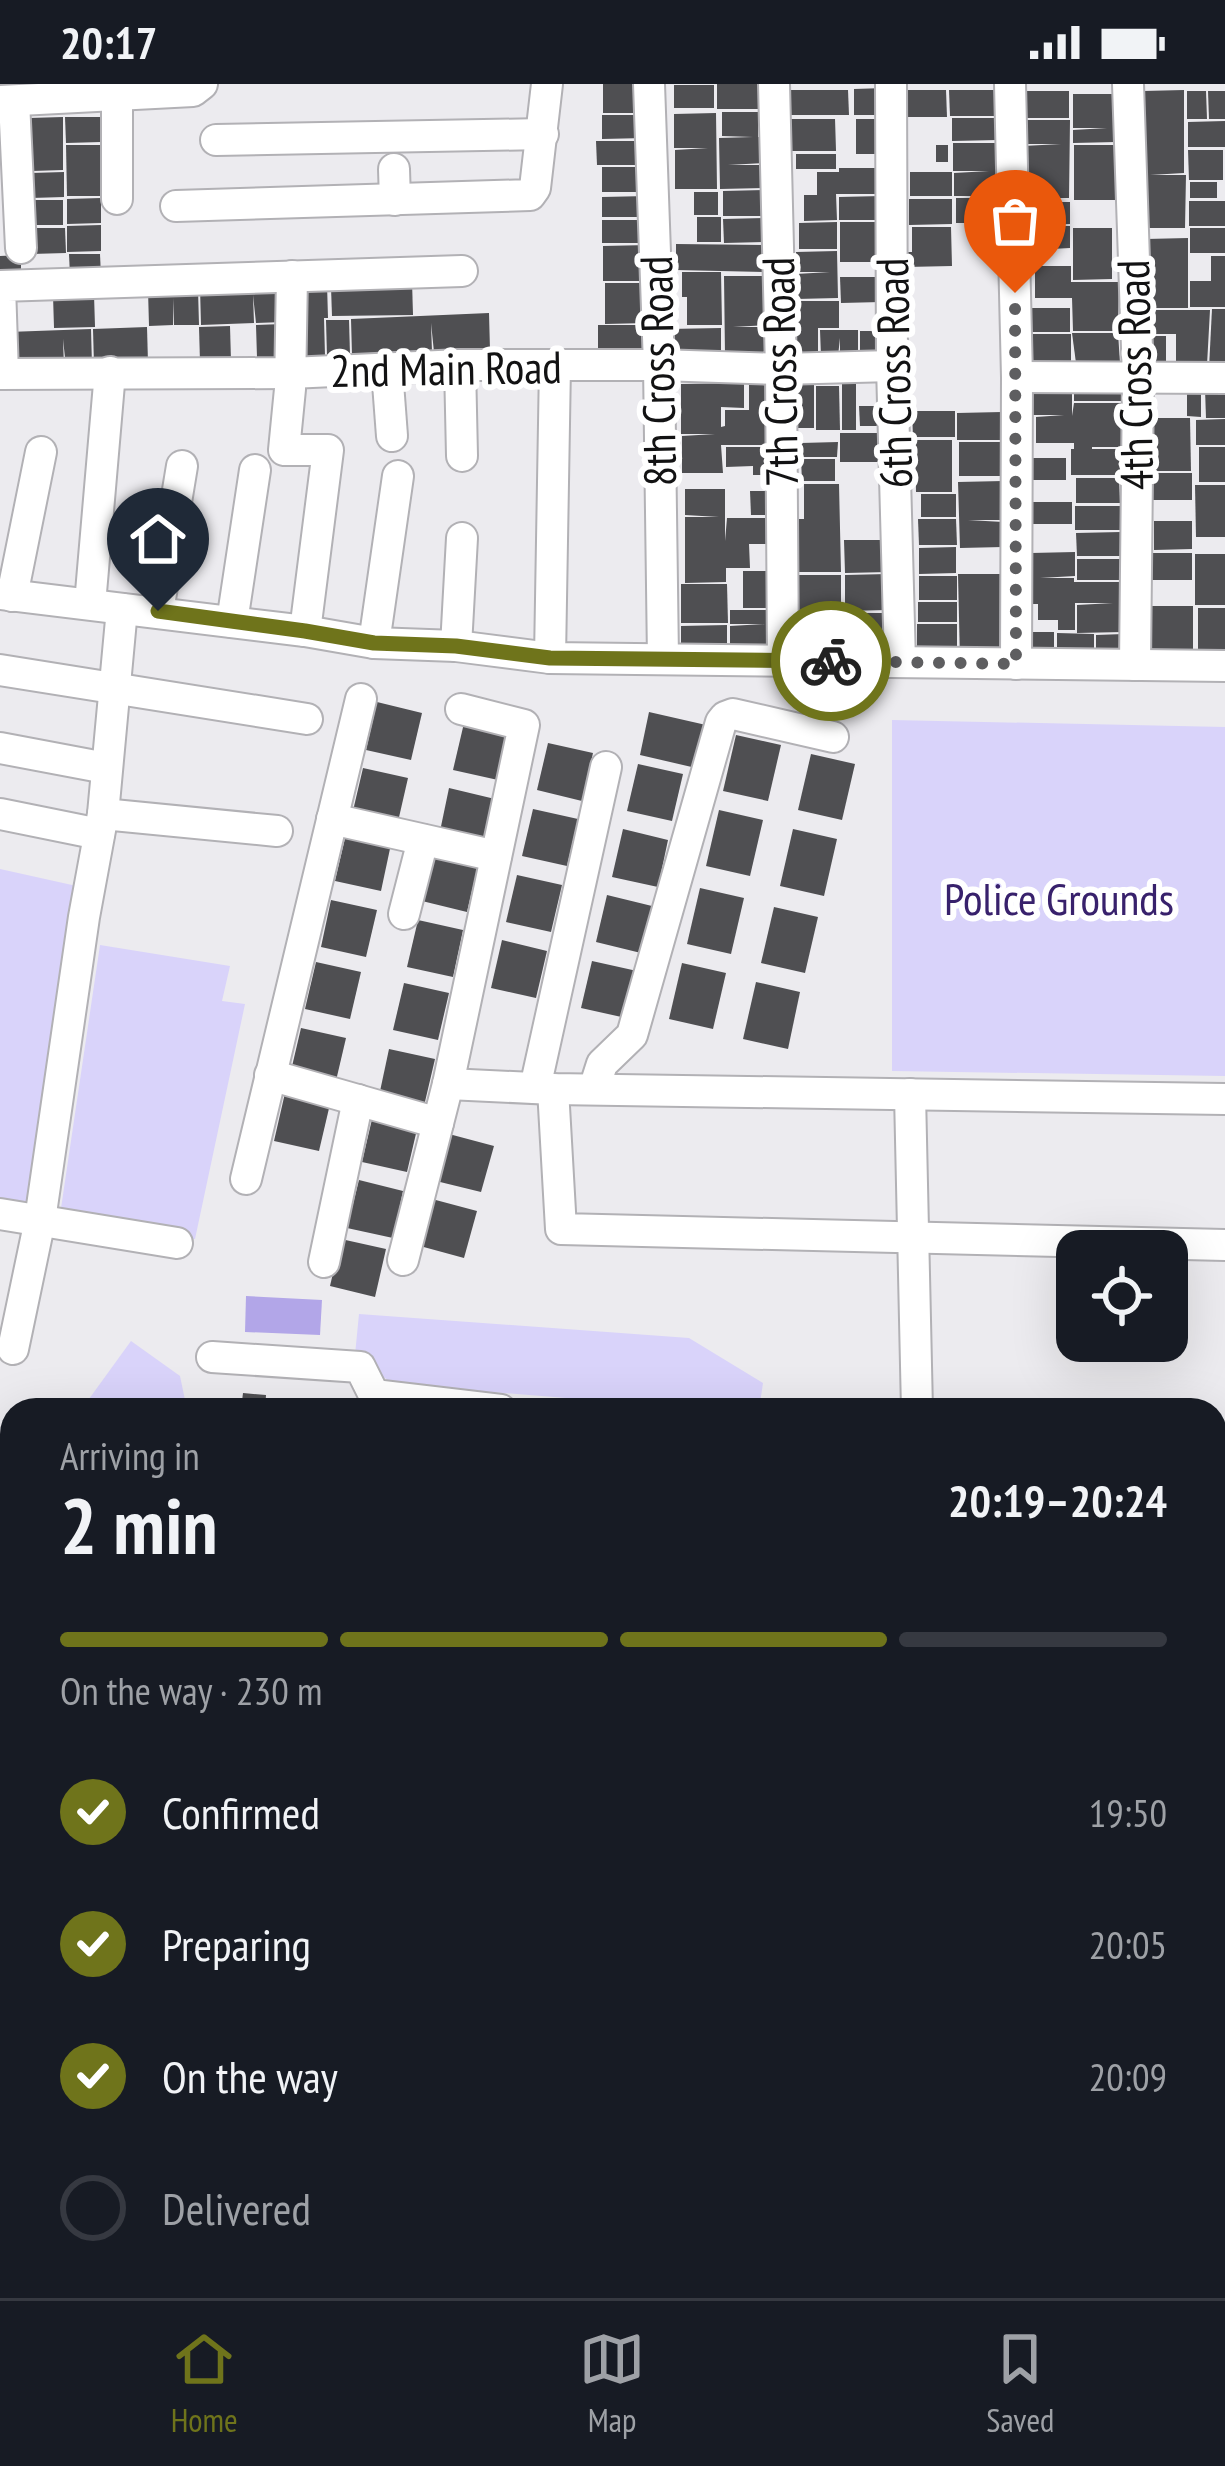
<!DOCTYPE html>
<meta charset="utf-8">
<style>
body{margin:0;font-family:"PT Sans Narrow",sans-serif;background:#242831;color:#f1f3f6;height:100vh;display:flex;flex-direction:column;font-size:45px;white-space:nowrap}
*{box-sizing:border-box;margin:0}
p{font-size:39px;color:#9ea1a6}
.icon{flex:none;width:66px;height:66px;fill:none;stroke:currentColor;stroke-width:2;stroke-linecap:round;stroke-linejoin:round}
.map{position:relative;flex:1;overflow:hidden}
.sheet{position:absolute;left:0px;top:1314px;width:1227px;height:900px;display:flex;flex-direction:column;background:#171b24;border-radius:36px 36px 0 0;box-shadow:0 12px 48px #0002}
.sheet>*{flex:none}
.tools{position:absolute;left:1056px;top:1146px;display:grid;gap:24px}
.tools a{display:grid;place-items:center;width:132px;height:132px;border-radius:24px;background:#171b24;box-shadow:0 12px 48px #0002;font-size:60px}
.pin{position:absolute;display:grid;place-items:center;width:102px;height:102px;color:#fff;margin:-123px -51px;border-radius:50% 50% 50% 0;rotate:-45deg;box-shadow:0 0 12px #0007}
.pin .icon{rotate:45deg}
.courier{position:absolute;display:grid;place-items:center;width:120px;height:120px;margin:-60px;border:9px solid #6f741b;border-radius:50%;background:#fff;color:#222;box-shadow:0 3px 15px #0007}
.headline em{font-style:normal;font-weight:800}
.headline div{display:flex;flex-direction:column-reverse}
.headline{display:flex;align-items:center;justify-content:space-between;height:204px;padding:0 60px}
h1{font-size:78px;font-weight:800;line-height:90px}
.bar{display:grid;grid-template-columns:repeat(4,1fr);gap:18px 12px;align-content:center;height:144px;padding:0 60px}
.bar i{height:15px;border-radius:9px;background:#363941}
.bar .current{background:#6f741b}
.bar p{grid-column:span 4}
ol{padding:0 60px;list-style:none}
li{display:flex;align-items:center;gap:36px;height:132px}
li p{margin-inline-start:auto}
li .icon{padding:12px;border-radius:50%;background:#6f741b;color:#fff;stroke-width:4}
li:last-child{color:#9ea1a6}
li i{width:66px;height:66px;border:6px solid #363941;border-radius:50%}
.status{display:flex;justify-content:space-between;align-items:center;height:84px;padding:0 60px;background:#171b24;direction:ltr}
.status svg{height:33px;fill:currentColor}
.menu{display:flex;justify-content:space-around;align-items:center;height:168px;border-top:3px solid #363941;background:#171b24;font-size:33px;color:#9ea1a6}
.menu a{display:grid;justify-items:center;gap:6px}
.menu .current{color:#6f741b}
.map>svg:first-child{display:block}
</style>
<div class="status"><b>20:17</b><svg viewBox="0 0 49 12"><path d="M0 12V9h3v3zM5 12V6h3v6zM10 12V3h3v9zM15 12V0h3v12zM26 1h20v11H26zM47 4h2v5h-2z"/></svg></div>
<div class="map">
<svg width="1225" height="2214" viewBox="0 0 1225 2214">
<rect width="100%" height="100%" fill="#ecebef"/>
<g fill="#d9d3fa">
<polygon points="892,636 1225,643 1225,992 892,987"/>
<polygon points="0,785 81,803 32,1125 0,1120"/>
<polygon points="100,861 230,882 222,917 245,920 195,1155 60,1131"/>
<polygon points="359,1230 689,1254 763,1299 759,1326 712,1326 393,1300 385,1294 353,1291"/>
<polygon points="131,1257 180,1292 185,1316 185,1326 81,1326"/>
<polygon points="0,1653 12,1654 12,1739 0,1699"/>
</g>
<polygon fill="#b2a6e8" points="246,1212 322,1216 320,1251 245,1248"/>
<g fill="#4f4f52">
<rect x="603" y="0" width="42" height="29"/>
<rect x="717" y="0" width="46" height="25"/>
<rect x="674" y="1" width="40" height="23"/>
<polygon points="885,4 885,31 854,31 854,5"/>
<polygon points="789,6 848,6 849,31 789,31"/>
<polygon points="901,6 946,6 947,33 901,33"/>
<polygon points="949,6 997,6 997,32 950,32"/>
<polygon points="1184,6 1184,89 1150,91 1186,91 1185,144 1144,144 1144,7"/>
<rect x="1022" y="7" width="47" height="27"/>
<polygon points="1187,7 1206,7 1207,35 1187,35"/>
<polygon points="1208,7 1225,7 1225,35 1209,35"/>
<polygon points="1073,10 1114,10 1116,58 1073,59 1073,46 1107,44 1073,44"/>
<polygon points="722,28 758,28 758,53 763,53 764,79 728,81 764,81 764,104 720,105 719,54 753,53 722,52"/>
<polygon points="716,29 717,105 675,105 675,66 708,64 674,64 674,30"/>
<polygon points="602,31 645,31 645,54 602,55"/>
<polygon points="63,33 63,86 32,87 29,34"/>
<polygon points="65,33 101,33 101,58 66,59"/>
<polygon points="952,34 997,34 998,56 952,57"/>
<polygon points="789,35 835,35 836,67 790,67"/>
<polygon points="856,35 875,35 876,70 856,70"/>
<polygon points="1023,36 1070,36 1069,114 1029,114 1029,87 1023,87 1023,62 1061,60 1023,60"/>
<polygon points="1225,37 1225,63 1188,63 1188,38"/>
<polygon points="596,57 645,57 646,81 597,81"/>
<polygon points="953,59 998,59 998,112 954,112 954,89 989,87 953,87"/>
<polygon points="66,61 100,61 101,112 67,112"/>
<rect x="936" y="61" width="12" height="17"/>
<rect x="1074" y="61" width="43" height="55"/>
<polygon points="1188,66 1223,66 1223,96 1189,96"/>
<rect x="796" y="70" width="40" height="15"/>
<rect x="602" y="83" width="44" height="25"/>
<polygon points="839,84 879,84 880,110 836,110 837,136 804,137 804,111 817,111 817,88 839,88"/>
<polygon points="64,88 64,113 31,114 31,89"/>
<rect x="910" y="88" width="42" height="24"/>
<rect x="1190" y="98" width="27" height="16"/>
<polygon points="766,106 766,132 723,132 723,107"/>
<rect x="694" y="108" width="24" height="23"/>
<polygon points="648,112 648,133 602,133 602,113"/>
<polygon points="882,112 882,136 839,136 839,113"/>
<polygon points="101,114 101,139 67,140 67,115"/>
<rect x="956" y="114" width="42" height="25"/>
<polygon points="909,115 952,115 952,140 909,141"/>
<polygon points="30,116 63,116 63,141 31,141"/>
<rect x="1189" y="117" width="36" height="25"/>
<polygon points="1022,118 1070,118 1070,140 1022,141"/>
<rect x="697" y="133" width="24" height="25"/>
<polygon points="767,134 766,158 724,159 723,135"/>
<rect x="602" y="136" width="46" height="23"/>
<polygon points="837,138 837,165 799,165 799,139"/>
<rect x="840" y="138" width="41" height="40"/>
<polygon points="101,141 101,167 67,168 67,142"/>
<polygon points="978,141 995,141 996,155 978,155"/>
<polygon points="1049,142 1049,160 1029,160 1029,143"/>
<polygon points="1051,142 1070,142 1070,164 1051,165"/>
<polygon points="912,143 951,143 952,182 906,183 906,168 912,168"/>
<polygon points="31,144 65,144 66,169 31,170"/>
<polygon points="1073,144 1112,144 1112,195 1073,196"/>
<rect x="1190" y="144" width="35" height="25"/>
<polygon points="1188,154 1188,224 1142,224 1146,155"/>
<polygon points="676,160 767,161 768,188 676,186"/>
<polygon points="649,161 649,197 603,197 603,162"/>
<polygon points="837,167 838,214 796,215 796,190 830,188 796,188 796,168"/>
<polygon points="69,170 100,170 101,192 70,192"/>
<polygon points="21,171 21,194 0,194 0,172"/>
<polygon points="1211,172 1225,172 1225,223 1190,223 1190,197 1211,197"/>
<polygon points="1035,182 1071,182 1071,198 1119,198 1118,247 1073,247 1072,214 1035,214"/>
<polygon points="682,188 721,188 722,241 687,241 687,213 682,213"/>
<polygon points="724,192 768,192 769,241 733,243 769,243 769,271 725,271"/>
<polygon points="840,193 880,193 881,218 841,219"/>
<polygon points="412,197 413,231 332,232 331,203"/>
<polygon points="605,199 647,199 647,239 605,240"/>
<polygon points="327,200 328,234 324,234 325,272 297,273 300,201"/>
<polygon points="282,201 283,238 256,239 253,211 254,239 201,241 200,204"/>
<polygon points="198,205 199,241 174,241 173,214 173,241 149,242 148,206"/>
<polygon points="53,211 94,211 95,243 54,244"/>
<polygon points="794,217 839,217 839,244 818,244 818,273 794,274"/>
<rect x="1024" y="224" width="46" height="24"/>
<polygon points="1212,225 1225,225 1225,284 1209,284"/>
<polygon points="1147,226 1210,226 1207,281 1176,281 1176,250 1147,250"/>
<polygon points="489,229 490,266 434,268 431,239 432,268 352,271 351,235"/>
<polygon points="326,236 349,236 350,271 327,272"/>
<polygon points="283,240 284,273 257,274 256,241"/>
<rect x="598" y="241" width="49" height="28"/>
<polygon points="230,242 231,277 200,278 199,243"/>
<polygon points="147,243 148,279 94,281 93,245"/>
<polygon points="721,244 721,272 669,272 669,245"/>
<polygon points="91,245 92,282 66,283 63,255 64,283 9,284 8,248"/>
<polygon points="820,246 858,246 858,272 840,273 840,254 838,272 821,272"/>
<rect x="860" y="247" width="25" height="28"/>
<polygon points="1072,249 1118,249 1120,279 1076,279"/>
<rect x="1025" y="250" width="46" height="28"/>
<rect x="1140" y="252" width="26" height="29"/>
<polygon points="749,298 771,298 769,361 721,361 723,389 682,389 682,352 715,350 681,350 681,300 744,299 744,324 721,323 721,343 725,342 725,326 749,326"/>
<rect x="842" y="298" width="14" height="48"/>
<rect x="795" y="299" width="19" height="45"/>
<polygon points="816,302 839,302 840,346 816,346"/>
<polygon points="1032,303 1072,303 1072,332 1074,319 1122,319 1121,363 1092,363 1092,365 1121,365 1121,391 1071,391 1071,365 1074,365 1074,359 1036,359 1036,333 1064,331 1032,331"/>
<polygon points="1121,303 1121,317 1074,317 1074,304"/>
<polygon points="1205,305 1225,305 1225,334 1206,334"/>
<polygon points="1187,310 1201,310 1201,333 1187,332"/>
<polygon points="859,322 886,322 886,342 860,342"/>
<polygon points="912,327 955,327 955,353 913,353"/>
<polygon points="1002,328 1002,356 957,356 957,329"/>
<polygon points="1146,334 1190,334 1191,387 1150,387"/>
<polygon points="1225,335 1225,361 1196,361 1196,336"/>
<rect x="840" y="349" width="42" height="29"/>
<polygon points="915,356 952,356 952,408 916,408"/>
<polygon points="838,358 837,373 801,373 801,359"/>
<rect x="959" y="358" width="43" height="34"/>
<polygon points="726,363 769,363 769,391 753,391 753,382 726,383"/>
<rect x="1199" y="363" width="26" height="35"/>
<polygon points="1030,374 1066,374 1066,396 1031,396"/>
<polygon points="801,375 835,375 835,397 802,397"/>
<polygon points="1144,389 1192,389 1192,416 1145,416"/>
<polygon points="1076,394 1119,394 1120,419 1076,419"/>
<polygon points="1003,397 1004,436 968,436 1003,438 1003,463 960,464 958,398"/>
<polygon points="804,400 839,400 841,488 795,488 795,463 799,462 799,435 804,435"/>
<polygon points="1195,401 1225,401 1225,453 1196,453"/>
<polygon points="685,405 725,405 725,457 727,434 772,434 772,460 749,460 750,484 726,484 726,498 685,499 685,433 719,433 685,431"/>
<polygon points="750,407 770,407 770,431 751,431"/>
<rect x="921" y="410" width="35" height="23"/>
<rect x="1024" y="418" width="48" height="22"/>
<rect x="1075" y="422" width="45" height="24"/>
<polygon points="918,435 956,435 957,461 919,461"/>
<polygon points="1154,437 1192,437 1192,465 1154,466"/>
<polygon points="1121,448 1121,472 1077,472 1076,449"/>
<polygon points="844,456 883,456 888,488 845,489"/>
<polygon points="956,463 956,489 919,490 919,464"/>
<polygon points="1075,468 1075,492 1040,494 1074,494 1074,498 1123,498 1123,548 1077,549 1077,521 1113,519 1075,519 1075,546 1058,546 1058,536 1038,536 1038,520 1033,520 1031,469"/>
<rect x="1150" y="469" width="42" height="27"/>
<rect x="1195" y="470" width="30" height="51"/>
<rect x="1077" y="475" width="46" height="21"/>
<rect x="743" y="487" width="29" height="37"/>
<polygon points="888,490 888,526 845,527 845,491"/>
<polygon points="958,490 1005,490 1005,577 960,577"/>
<polygon points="795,491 841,491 841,528 811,530 843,530 843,571 801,571 801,529 797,529"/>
<rect x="919" y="492" width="38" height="24"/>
<polygon points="681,500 727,500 728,539 681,539"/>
<rect x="918" y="518" width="39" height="20"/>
<polygon points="1149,522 1193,522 1193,565 1150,565"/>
<rect x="1198" y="524" width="27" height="54"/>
<polygon points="730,526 773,526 774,568 730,568 730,542 765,540 730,540"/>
<rect x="845" y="529" width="44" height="42"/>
<rect x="917" y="540" width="40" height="35"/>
<polygon points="727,541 727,570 681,566 681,542"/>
<rect x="1029" y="548" width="25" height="28"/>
<polygon points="1057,549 1094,550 1094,576 1057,575"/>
<polygon points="1124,550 1124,577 1096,577 1096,551"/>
<polygon points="377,618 422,629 411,676 366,666"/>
<polygon points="649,628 706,641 696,684 640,671"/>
<polygon points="464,639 509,649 498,696 453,686"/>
<polygon points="736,651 781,661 768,717 723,707"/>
<polygon points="548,659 593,669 582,717 537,706"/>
<polygon points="811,670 855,680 842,736 798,726"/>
<polygon points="638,680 683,690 672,737 627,727"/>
<polygon points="363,684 408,694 397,742 352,731"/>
<polygon points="449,704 495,715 483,762 439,752"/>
<polygon points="533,725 578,735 567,782 522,772"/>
<polygon points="719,726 763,736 750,792 706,782"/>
<polygon points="623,745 668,756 658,803 612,793"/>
<polygon points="793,745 837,755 824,812 780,802"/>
<polygon points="346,750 391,760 381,807 335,797"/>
<polygon points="433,770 478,781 467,828 422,817"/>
<polygon points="517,791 562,801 551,848 506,838"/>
<polygon points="700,804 744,814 731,870 687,860"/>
<polygon points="607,811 652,822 641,869 596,858"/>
<polygon points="331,816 377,826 366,873 321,863"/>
<polygon points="774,823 818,833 805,889 761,879"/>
<polygon points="418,836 463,846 453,893 407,883"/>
<polygon points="502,856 547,867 536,914 491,904"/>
<polygon points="592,877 637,887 626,934 581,924"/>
<polygon points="316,878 361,888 350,935 305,925"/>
<polygon points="682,879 726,889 713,945 669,935"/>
<polygon points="756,898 800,908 788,965 743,955"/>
<polygon points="404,899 449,909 438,956 393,946"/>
<polygon points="301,944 346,954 335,1001 290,991"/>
<polygon points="389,965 435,975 424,1022 379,1012"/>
<polygon points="285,1009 330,1020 319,1067 274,1057"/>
<polygon points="373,1031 418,1041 407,1088 362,1078"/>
<polygon points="449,1050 494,1062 481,1108 436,1097"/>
<polygon points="359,1096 403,1107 393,1154 347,1144"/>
<polygon points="432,1115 477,1127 464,1174 420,1162"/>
<polygon points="341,1155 386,1165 375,1213 330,1202"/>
<polygon points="243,1309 266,1311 265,1326 241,1326"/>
<polygon points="279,1315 305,1317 304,1326 278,1326"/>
<polygon points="312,1318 336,1320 336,1326 312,1326"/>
<polygon points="1215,2017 1222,2017 1219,2074 1215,2073"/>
<polygon points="12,2109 12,2202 44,2202 47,2214 0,2214 0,2111"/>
<polygon points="79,2202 144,2202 145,2207 81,2214"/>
<polygon points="204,2202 283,2202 282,2209 204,2206"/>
<polygon points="756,2202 803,2202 802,2214 755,2214"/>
<polygon points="899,2202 963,2205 963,2214 899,2214"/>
</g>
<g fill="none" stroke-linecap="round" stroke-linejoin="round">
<defs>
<g id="minor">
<polyline points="649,0 659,281 663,575"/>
<polyline points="774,0 781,285 783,577"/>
<polyline points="891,0 892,282 900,578"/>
<polyline points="1010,0 1017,293 1016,580"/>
<polyline points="1128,0 1138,294 1135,581"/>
<polyline points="117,12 117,115"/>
<polyline points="0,17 193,7 202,0"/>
<polyline points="14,17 21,164"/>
<polyline points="216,56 543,50"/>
<polyline points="394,85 395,116"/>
<polyline points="176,122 530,111 535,104 547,0"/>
<polyline points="292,192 290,305 284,366 328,366 305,547"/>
<polyline points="460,281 462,372"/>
<polyline points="387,286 392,352"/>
<polyline points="0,290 291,289 460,281 659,281 781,285 892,282"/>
<polyline points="3,290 0,202 462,187"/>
<polyline points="1017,293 1225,294"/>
<polyline points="0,510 305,547 374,559 456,562 550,574 1225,582"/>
<polyline points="12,512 41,368"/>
<polyline points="90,520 110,288"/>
<polyline points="158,527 182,382"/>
<polyline points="232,538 255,386"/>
<polyline points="374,559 398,392"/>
<polyline points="456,562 462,454"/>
<polyline points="550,574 555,281"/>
<polyline points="0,586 307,635"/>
<polyline points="0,664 106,684"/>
<polyline points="0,730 99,750"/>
<polyline points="103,730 277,747"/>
<polyline points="332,735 496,772"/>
<polyline points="404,830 423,756"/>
<polyline points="270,991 438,1039"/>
<polyline points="448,1000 553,1005 1225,1015"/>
<polyline points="535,1004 606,683"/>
<polyline points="553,1005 561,1145 1225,1161"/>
<polyline points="594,1005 602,980 632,951 721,638 725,633 733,630 833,653"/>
<polyline points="910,1010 917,1326"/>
<polyline points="246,1095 361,615"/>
<polyline points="0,1130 177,1159"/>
<polyline points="403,1176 448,1000 524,641 461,625"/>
<polyline points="324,1178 358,1016"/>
<polyline points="13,1265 40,1136 84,833 103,730 122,525"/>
<polyline points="212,1273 360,1283 374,1311 501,1326"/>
<polyline points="1215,1384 1225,1384"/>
<polyline points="0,1732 12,1768"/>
<polyline points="0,1788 12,1789"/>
<polyline points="1215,1881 1225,1882"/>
<polyline points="0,2059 12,2058"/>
<polyline points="1215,2135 1225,2138"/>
<polyline points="60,2202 63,2214"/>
<polyline points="165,2202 166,2213"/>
<polyline points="1187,2202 1202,2203"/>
<polyline points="470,2211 507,2214"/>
<polyline points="426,2214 427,2204 470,2211 471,2202"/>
<polyline points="730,2214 731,2202"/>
<polyline points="838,2214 839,2202"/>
</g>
</defs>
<use href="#minor" stroke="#b2b1b5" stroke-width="34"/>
<use href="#minor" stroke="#fff" stroke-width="30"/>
</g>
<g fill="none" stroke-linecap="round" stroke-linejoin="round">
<polyline stroke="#5e5e60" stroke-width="12" stroke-dasharray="0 21.6" points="831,577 1016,580 1015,209"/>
<polyline stroke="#6f741b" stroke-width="15" points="158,527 305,547 374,559 456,562 550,574 831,577"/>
</g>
<g text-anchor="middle" stroke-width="12" stroke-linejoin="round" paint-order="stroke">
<g font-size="45" fill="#121213" stroke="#fff">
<text transform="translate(446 285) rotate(-1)" y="16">2nd Main Road</text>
<text transform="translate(658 287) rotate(-91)" y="16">8th Cross Road</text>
<text transform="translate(780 288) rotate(-91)" y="16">7th Cross Road</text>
<text transform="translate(894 289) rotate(-91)" y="16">6th Cross Road</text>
<text transform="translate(1135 291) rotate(-91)" y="16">4th Cross Road</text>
</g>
<g font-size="45" fill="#38216c" stroke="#fff">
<text x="1059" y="831">Police Grounds</text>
</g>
</g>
</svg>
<div class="tools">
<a><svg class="icon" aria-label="locate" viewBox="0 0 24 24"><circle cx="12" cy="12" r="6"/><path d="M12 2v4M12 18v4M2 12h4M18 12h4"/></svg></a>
</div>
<div class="pin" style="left:1015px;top:209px;background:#ea580c"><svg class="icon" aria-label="bag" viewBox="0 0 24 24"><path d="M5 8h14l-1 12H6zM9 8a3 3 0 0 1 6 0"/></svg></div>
<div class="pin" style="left:158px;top:527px;background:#1f2937"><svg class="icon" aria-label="home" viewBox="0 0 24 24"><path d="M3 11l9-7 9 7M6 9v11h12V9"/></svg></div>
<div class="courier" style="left:831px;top:577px"><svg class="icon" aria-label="bike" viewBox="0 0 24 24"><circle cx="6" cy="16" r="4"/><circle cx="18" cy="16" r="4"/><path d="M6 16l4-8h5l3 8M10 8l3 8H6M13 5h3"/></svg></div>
<section class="sheet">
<div class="headline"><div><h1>2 min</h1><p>Arriving in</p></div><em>20:19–20:24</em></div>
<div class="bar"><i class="current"></i><i class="current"></i><i class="current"></i><i></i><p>On the way · 230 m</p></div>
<ol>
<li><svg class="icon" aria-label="check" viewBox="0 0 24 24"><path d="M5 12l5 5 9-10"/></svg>Confirmed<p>19:50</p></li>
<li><svg class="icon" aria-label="check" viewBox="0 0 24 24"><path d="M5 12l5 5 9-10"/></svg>Preparing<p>20:05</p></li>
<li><svg class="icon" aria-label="check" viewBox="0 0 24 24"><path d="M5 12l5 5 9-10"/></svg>On the way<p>20:09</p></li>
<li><i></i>Delivered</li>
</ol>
</section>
</div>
<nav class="menu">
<a class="current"><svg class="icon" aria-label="home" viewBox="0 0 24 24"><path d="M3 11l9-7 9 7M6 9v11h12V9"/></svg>Home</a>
<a><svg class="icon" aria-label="map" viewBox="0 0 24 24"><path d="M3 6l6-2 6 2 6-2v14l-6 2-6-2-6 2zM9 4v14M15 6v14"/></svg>Map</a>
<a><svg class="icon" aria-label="saved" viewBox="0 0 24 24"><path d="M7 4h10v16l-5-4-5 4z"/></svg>Saved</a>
</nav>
